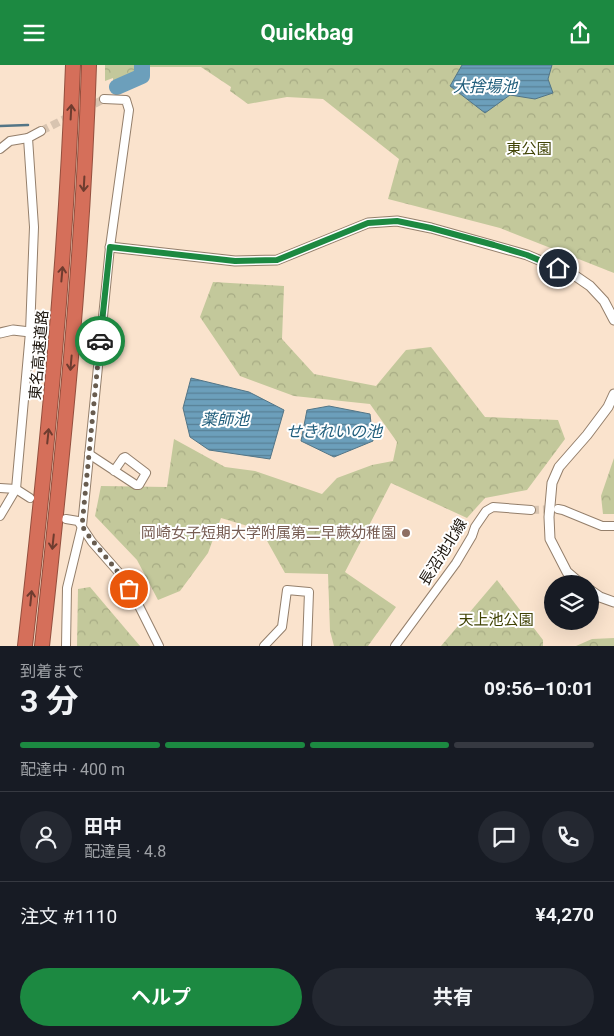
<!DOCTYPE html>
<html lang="ja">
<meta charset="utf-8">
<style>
body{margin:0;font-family:Roboto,"Noto Sans JP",sans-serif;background:#242831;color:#f1f3f6;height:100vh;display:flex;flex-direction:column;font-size:19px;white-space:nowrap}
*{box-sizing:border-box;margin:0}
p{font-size:16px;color:#9ea1a6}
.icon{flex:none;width:28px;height:28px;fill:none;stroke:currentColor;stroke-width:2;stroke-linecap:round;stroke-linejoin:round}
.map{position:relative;height:581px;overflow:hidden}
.panel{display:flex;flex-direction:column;background:#171b24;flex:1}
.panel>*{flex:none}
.tools{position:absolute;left:544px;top:510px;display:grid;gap:10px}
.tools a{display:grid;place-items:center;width:55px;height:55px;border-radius:50%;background:#171b24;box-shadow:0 5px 20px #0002;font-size:25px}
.pin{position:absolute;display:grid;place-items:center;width:42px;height:42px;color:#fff;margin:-21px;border:2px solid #fff;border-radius:50%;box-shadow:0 1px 5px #0007}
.courier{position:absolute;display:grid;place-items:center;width:50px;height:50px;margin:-25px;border:4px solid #1c8941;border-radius:50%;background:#fff;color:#222;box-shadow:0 1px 6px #0007}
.summary em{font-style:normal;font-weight:700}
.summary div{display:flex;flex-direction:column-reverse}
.summary{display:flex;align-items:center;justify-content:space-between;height:85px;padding:0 20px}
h1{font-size:32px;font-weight:700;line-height:38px}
.bar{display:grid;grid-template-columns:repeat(4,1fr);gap:8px 5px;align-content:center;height:60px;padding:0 20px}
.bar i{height:6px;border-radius:4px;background:#363941}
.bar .active{background:#1c8941}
.bar p{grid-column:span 4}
.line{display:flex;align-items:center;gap:12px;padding:0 20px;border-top:1px solid #363941}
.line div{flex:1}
.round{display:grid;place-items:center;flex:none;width:52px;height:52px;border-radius:26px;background:#242831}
.cta{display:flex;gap:10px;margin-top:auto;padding:10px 20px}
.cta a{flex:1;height:58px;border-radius:30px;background:#1c8941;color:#fff;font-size:20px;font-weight:700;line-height:58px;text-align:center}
.cta a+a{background:#242831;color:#f1f3f6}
header{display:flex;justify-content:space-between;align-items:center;height:65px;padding:0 20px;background:#1c8941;color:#fff;font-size:22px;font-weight:700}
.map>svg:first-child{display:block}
</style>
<header><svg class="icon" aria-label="menu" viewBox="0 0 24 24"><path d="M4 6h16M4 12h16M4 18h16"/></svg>Quickbag<svg class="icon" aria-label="share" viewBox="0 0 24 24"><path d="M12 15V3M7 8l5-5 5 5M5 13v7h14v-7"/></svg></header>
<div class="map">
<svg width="614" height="581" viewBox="0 0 614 581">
<defs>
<pattern id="forest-crowns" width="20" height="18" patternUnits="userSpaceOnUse" patternTransform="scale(1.25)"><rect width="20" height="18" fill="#c3c89b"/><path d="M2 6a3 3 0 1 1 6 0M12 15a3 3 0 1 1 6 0" fill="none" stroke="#a7ab84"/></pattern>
<pattern id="water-rules" width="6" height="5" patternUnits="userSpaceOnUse" patternTransform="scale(1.25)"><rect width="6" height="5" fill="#6c9fbb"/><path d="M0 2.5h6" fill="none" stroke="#588096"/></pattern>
</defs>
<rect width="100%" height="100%" fill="#fae3cd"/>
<g fill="url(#forest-crowns)">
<polygon points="105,0 614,0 614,208 500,163 388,134 399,94 323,34 287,32 248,39 230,26 231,22 201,2 149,2 113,27 113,13 105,16"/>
<polygon points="213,217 284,221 282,274 314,309 376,321 406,285 431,282 485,352 558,355 565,374 527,425 485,433 467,453 391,418 345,507 396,542 368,581 334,581 330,566 328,509 285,508 261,465 221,453 208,488 180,526 158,535 137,495 95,451 101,421 167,422 174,374 225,402 255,406 322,429 337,413 372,400 393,396 397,377 370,339 294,331 240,311 200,252"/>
<polygon points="614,393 614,449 603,449 601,431"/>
<polygon points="497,515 543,575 543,581 441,581"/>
<polygon points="90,522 140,581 77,581 78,524"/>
<polygon points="614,573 614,581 576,581 592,574"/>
</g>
<g fill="url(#water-rules)" stroke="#537586">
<polygon points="462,0 552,0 548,14 553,28 535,34 510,30 485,48 450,21"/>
<polygon points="191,313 249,327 284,345 270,394 209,385 190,372 183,343"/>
<polygon points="329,341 370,349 373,376 334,392 301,376 307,345"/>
</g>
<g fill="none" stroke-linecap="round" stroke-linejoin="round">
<polyline stroke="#537586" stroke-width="2.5" points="0,61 28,60"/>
<polyline stroke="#6c9fbb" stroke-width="16" points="117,22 142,11 142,0"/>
<g stroke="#d8c4b0" stroke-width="8" stroke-dasharray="8 4" stroke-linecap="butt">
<polyline points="41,66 104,34"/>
<polyline points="42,265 86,268"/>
<polyline points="531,445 554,444"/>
</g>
<defs>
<g id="minor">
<polyline points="0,84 10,76 28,73"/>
<polyline points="30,267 42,265"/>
<polyline points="86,268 100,271"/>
<polyline points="89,389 136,420 139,420 146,408 125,392 123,393 114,406"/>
<polyline points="0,423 16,424 30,433"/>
<polyline points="558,444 563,445 602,461 614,461"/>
<polyline points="0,451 16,424 30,267 34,162 28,73 41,66"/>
<polyline points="66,454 78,456 92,477 121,510 137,537 159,581"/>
<polyline points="66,581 67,523 82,461 110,182 129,45 126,35 104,34"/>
<polyline points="264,581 282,562 287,525 309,527 307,581"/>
<polyline points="395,581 456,498 472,471 475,462 486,446 493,442 531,445"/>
</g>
<g id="tertiary">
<polyline points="110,182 235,196 277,195 368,158 397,156 431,163 527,190 574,210 590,221 604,236 614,255"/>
<polyline points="0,268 13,265 30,267"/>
<polyline points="581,519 567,507 550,474 549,452 552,418 559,402 587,370 608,342 614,329"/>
<polyline points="590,525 600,532 614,537"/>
</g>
<g id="motorway">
<path d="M25,581C47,388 66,194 73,0"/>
<path d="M42,581C63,388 83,194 89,0"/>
</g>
</defs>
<use href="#minor" stroke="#947f6b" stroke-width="10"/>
<use href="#tertiary" stroke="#947f6b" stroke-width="11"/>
<use href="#motorway" stroke="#944f3e" stroke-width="16"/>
<use href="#minor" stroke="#fff" stroke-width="8"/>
<use href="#tertiary" stroke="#fff" stroke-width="9"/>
<use href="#motorway" stroke="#d56f5a" stroke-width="14"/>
</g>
<defs><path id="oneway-shaft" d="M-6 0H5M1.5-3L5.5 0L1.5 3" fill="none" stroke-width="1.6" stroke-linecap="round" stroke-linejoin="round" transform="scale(1.25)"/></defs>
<g stroke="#6e3c2f">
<use href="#oneway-shaft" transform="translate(71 47) rotate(-87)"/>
<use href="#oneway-shaft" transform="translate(84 119) rotate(93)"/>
<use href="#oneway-shaft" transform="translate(62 209) rotate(-85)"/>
<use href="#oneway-shaft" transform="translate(71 298) rotate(95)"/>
<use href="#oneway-shaft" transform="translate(48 371) rotate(-84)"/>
<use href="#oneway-shaft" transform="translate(53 477) rotate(96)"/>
<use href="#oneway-shaft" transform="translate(31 533) rotate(-84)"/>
</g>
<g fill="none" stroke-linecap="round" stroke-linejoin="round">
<path stroke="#685c4f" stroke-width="5" stroke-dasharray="0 9" d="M100,276L82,461C96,483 116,501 129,524"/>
<polyline stroke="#1c8941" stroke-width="6" points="100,276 110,182 235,196 277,195 368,158 397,156 431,163 494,180 527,190 558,203"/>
</g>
<circle fill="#8d6e63" stroke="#fff" stroke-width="2" cx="406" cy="468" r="5"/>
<g text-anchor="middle" stroke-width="4" stroke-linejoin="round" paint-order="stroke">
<g font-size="15" fill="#404305" stroke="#fff">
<text x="529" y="89">東公園</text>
<text x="496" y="560">天上池公園</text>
</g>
<g font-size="15" fill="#1a130b" stroke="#fff">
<text transform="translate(39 290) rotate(-85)" y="5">東名高速道路</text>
<text transform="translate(443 487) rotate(-58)" y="5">長沼池北線</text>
</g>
<g font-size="15" fill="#785e54" stroke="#fff" text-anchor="end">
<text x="396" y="473">岡崎女子短期大学附属第二早蕨幼稚園</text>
</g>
<g font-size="16" font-style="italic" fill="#215e7c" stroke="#fff">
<text x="485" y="27">大捨場池</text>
<text x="225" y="360">薬師池</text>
<text x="334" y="372">せきれいの池</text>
</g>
</g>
</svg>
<div class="tools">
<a><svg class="icon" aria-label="layers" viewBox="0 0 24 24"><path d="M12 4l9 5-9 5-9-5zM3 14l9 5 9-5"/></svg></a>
</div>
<div class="pin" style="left:129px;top:524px;background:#ea580c"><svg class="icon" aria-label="bag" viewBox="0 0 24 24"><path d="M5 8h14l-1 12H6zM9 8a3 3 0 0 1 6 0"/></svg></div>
<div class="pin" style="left:558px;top:203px;background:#1f2937"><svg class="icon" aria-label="home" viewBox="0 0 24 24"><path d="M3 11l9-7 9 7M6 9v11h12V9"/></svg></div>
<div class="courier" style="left:100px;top:276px"><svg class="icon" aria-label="car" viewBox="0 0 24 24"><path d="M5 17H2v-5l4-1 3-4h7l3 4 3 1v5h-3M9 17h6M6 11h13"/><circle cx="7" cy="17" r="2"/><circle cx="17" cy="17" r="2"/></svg></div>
</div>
<section class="panel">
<div class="summary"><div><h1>3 分</h1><p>到着まで</p></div><em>09:56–10:01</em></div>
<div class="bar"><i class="active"></i><i class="active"></i><i class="active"></i><i></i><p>配達中 · 400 m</p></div>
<div class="line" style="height:90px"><a class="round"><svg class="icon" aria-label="person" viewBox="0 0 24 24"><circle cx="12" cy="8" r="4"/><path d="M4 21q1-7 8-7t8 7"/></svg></a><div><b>田中</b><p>配達員 · 4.8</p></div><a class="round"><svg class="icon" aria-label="chat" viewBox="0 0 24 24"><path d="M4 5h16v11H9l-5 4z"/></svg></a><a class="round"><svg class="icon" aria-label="phone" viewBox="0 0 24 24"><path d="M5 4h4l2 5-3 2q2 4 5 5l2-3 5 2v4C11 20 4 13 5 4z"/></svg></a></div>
<div class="line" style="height:65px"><div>注文 #1110</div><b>¥4,270</b></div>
<div class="cta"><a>ヘルプ</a><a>共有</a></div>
</section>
